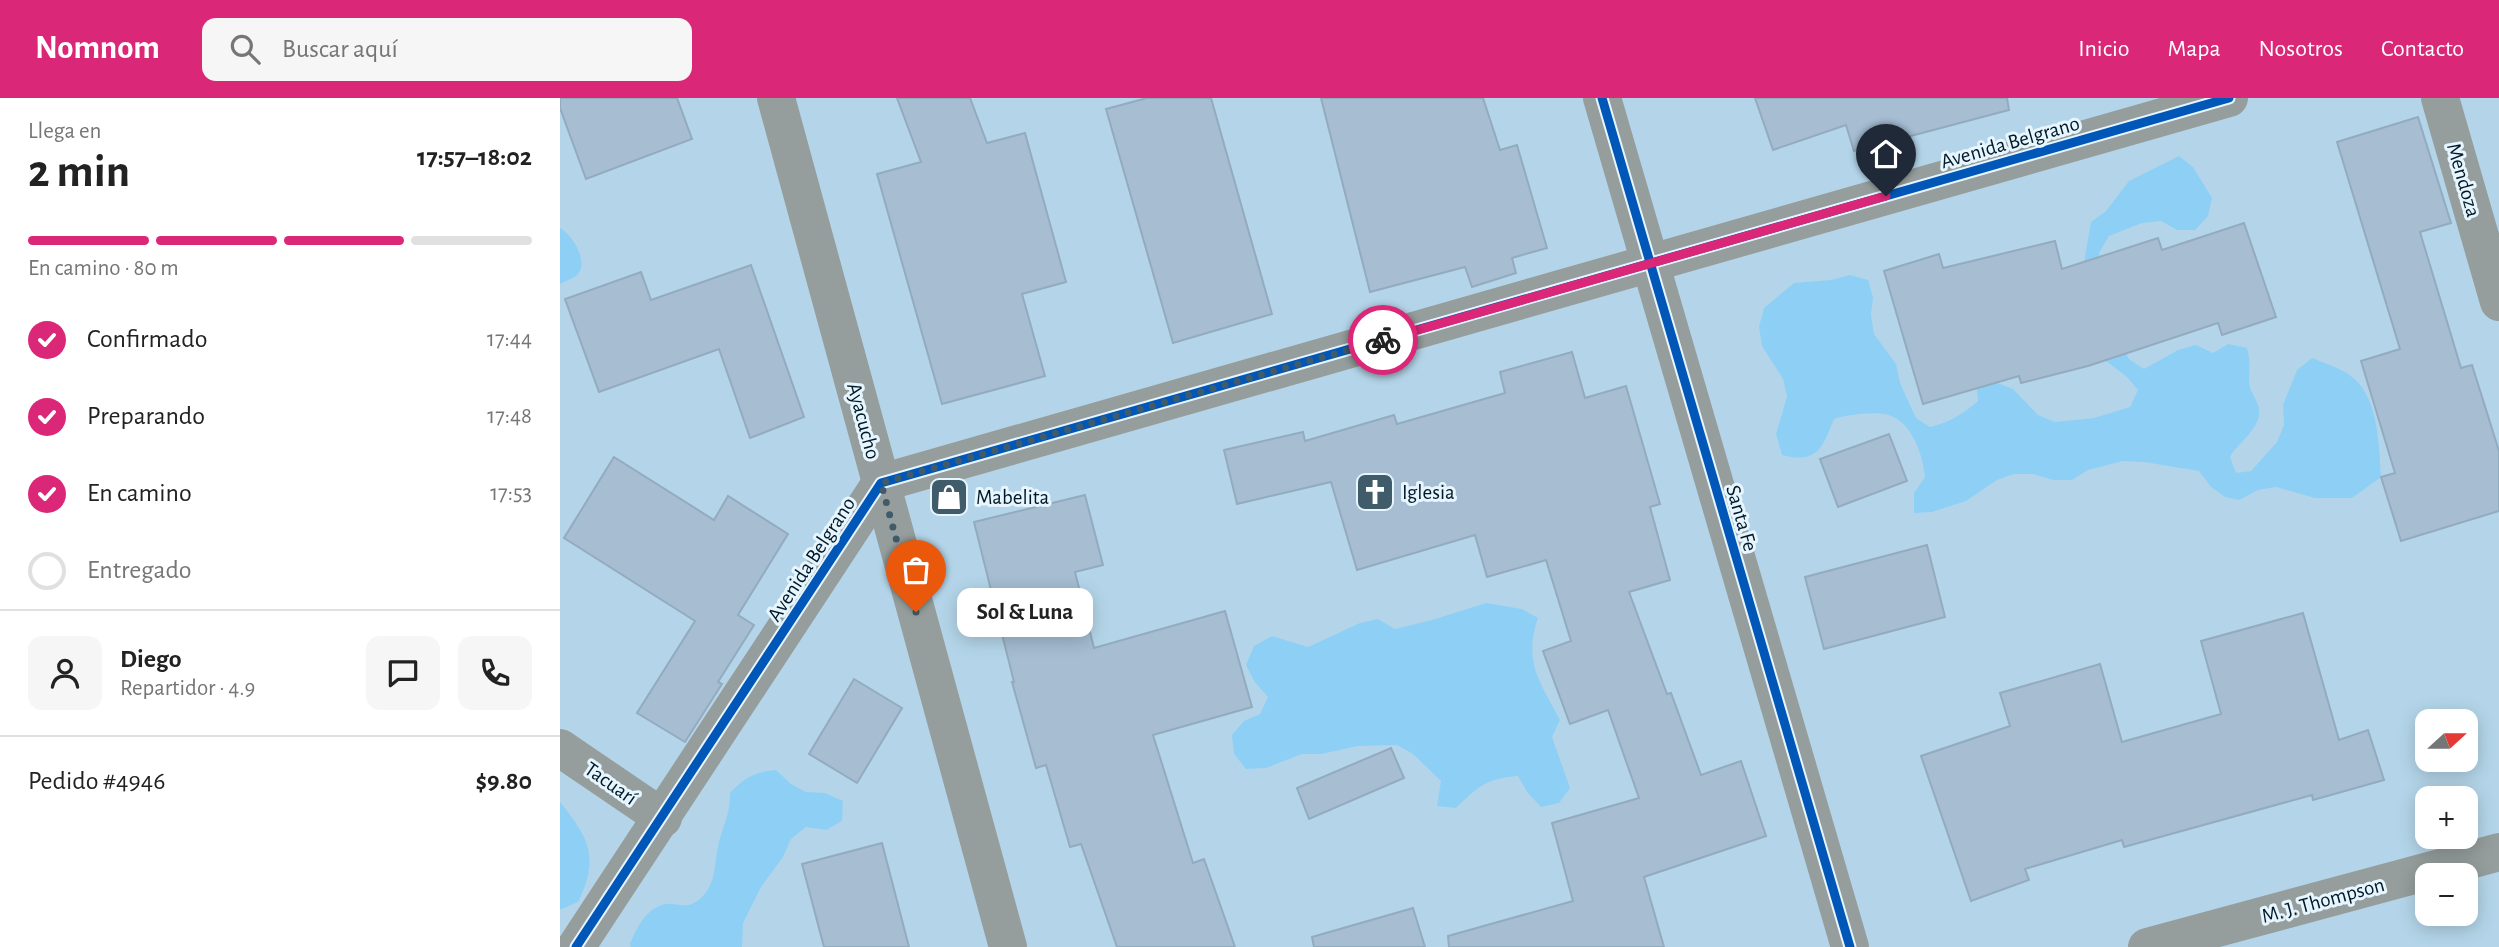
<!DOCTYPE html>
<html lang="es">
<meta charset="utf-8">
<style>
body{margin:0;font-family:"Alegreya Sans",sans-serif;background:#f6f6f6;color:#222;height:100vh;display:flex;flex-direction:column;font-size:26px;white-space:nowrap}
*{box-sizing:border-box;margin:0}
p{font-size:23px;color:#767676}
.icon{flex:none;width:38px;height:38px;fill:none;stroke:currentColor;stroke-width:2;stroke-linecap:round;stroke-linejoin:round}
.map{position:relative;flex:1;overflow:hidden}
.sheet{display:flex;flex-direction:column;background:#fff;width:560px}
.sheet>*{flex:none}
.needle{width:46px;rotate:69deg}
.tools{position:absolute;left:1855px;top:611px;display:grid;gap:14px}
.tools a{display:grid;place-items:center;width:63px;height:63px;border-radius:14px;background:#fff;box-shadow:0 4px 18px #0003;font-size:35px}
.pin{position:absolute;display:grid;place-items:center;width:60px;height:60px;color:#fff;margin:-72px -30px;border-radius:50% 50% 50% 0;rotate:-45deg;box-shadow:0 0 7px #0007}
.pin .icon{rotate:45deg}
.courier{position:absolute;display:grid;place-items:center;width:70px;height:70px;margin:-35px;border:5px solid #db2777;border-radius:50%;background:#fff;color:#222;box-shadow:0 2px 9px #0007}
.bubble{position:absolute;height:49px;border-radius:14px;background:#fff;box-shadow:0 4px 18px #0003;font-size:23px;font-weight:600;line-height:49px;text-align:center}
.headline em{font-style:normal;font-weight:600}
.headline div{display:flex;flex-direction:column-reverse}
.headline{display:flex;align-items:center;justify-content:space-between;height:119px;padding:0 28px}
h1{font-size:46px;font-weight:600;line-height:52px}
.bar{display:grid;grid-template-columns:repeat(4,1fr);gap:10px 7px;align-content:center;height:84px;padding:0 28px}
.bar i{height:9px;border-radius:5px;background:#e0e0e0}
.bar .current{background:#db2777}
.bar p{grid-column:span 4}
.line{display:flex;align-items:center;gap:18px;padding:0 28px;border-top:2px solid #e0e0e0}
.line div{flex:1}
.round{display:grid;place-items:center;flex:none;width:74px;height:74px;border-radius:14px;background:#f6f6f6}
ol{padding:0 28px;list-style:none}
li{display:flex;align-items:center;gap:21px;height:77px}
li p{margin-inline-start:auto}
li .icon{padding:7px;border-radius:50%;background:#db2777;color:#fff;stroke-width:4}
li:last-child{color:#767676}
li i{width:38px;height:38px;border:4px solid #e0e0e0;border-radius:50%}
header{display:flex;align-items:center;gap:42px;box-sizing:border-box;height:98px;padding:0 35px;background:#db2777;color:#fff}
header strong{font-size:33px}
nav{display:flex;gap:38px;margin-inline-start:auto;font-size:24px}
.search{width:490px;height:63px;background:#f6f6f6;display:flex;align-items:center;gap:18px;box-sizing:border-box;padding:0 24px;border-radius:14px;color:#767676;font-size:26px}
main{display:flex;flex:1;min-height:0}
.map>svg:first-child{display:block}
</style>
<header>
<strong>Nomnom</strong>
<div class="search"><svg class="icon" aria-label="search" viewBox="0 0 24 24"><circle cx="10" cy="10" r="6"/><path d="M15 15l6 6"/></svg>Buscar aquí</div>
<nav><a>Inicio</a><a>Mapa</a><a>Nosotros</a><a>Contacto</a></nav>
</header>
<main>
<section class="sheet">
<div class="headline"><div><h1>2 min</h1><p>Llega en</p></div><em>17:57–18:02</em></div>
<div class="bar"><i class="current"></i><i class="current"></i><i class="current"></i><i></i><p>En camino · 80 m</p></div>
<ol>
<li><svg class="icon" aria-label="check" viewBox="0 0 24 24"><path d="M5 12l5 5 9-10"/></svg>Confirmado<p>17:44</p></li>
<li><svg class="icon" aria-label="check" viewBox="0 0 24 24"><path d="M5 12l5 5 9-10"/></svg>Preparando<p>17:48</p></li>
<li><svg class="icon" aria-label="check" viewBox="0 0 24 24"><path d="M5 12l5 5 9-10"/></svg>En camino<p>17:53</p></li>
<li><i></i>Entregado</li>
</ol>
<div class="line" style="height:126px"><a class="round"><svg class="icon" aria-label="person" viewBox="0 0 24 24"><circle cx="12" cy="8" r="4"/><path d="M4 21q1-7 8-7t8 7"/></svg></a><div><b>Diego</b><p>Repartidor · 4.9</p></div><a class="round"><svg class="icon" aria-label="chat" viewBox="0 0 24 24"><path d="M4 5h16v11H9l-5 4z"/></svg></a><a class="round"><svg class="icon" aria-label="phone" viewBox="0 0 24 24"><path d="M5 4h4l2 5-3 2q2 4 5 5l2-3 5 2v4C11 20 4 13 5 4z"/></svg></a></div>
<div class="line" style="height:91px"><div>Pedido #4946</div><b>$9.80</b></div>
</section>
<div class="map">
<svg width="1939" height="849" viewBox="0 0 1939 849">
<rect width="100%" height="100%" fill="#b4d5e9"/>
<g fill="#8ed0f5">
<path d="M1619,58L1633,69L1652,100L1648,118L1635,132H1617L1601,123L1582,125L1549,138L1539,155L1543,192L1553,229L1569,261L1584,271L1618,252L1636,247L1653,255L1668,246L1687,250C1691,265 1689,269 1689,283C1689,297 1705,306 1697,324C1691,338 1677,346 1670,359L1676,375L1691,373L1717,344L1724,327L1723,307L1737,272L1752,260C1764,265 1778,269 1788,276C1819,295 1819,348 1821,379L1792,400H1755L1716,389L1698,392L1679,402L1665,399L1651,389L1639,373L1584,364L1563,363L1528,372L1512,382H1493L1473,376H1454L1437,382L1406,403L1372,414L1354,415V395L1365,379C1363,358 1352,323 1328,317C1314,313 1288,317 1274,321C1262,351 1257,366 1222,357L1216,336L1227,299L1223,281L1202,248L1199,229L1204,210L1234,185L1271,182L1290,177L1308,182L1313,199L1311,217L1314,236L1336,266L1340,285L1356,320L1370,329C1390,324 1403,316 1418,303L1417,290L1435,284L1453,291L1478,317L1495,324L1534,320L1570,309L1578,292L1567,279L1537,256L1521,182L1531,124L1546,113L1569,83Z"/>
<path d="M0,130C12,136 31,166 16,178C12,181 5,183 0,186Z"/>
<path d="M926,505L962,511L978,520C963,564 980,584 1000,622L992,639L1010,690L999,705L981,709L967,694L958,678C925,681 919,688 896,710L877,708L881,683L853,656L837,647L798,648L761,656H742L706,670L686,671L674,656L672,637L684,623L700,616L708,599L694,583L686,567L694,548L712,538L748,549L800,525L818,521L835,531L872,522Z"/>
<path d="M216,672L231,686L246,694L265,695L283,703L282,723L266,732L246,729L231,741L223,759L201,789L183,825L182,849H71L70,846C76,831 86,810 105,806C117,804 127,813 141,800C156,786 154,767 158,749C162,728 170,719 170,695C185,679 194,674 216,672Z"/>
<path d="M0,704C29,740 40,760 18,804L2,811H0Z"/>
</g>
<g fill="#a6bdd2" stroke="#93abbe" stroke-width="2">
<polygon points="0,0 117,0 132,41 26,81 0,10"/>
<polygon points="337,0 410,0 427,45 465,35 506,184 462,196 485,278 382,306 317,76 361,64"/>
<polygon points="587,0 651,0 712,216 613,245 546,11"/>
<polygon points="761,0 923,0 940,52 957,47 987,150 952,160 956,175 912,189 905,169 810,194"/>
<polygon points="1195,0 1447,0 1449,12 1294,53 1286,27 1213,52"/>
<polygon points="1858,19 1891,125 1860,134 1901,270 1912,267 1939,353 1939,413 1841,443 1821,379 1835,375 1801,263 1840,251 1777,44"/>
<polygon points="1684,125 1716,219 1662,237 1658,225 1528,268 1461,285 1459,278 1363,306 1324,173 1379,156 1383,170 1495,143 1502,171 1598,140 1602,152"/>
<polygon points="191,167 244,319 190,340 159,251 39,294 5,201 81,174 91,202"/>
<polygon points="1012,254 1025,300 1066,288 1100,406 1090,409 1110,482 1069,494 1107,596 1111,595 1141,677 1181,663 1206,738 1084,779 1104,849 889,849 888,838 1013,803 992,725 1079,700 1048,612 1010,626 983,553 1011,543 986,462 927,479 915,437 797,472 771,384 677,406 664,352 743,334 745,343 834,317 837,326 945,295 940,274"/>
<polygon points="1329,336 1347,383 1278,409 1260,361"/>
<polygon points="54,359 154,422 168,398 228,436 178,517 194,527 158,584 162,586 125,644 77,615 135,523 4,440"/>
<polygon points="525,397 543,467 515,474 534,550 665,513 692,609 593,637 633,765 644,761 675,849 557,849 521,746 510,749 486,667 476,670 452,584 454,584 414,424"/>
<polygon points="1367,447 1385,519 1264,551 1245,479"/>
<polygon points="1743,515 1779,642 1808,632 1824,682 1753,702 1752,697 1564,749 1562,742 1465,771 1469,782 1411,803 1361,658 1450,628 1440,595 1540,566 1562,644 1661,616 1641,543"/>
<polygon points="294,581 342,610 297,685 249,656"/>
<polygon points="831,650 844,680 749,721 737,690"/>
<polygon points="322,745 349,849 264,849 242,766"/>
<polygon points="853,810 865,849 754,849 752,839"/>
</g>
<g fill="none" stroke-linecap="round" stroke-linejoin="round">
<g stroke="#959e9c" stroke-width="38">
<polyline points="216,0 448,849"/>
<polyline points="1042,0 1290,849"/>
<polyline points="1880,0 1939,204"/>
<polyline points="0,650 103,720"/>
<polyline points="16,849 321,385 1669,0"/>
<polyline points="1587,849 1939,754"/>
</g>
<defs>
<g id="cycleway">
<polyline points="1042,0 1290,849"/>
<polyline points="16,849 321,385 1669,0"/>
</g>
</defs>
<use href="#cycleway" stroke="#e6f5fe" stroke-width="13"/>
<use href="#cycleway" stroke="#0057b8" stroke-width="9"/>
</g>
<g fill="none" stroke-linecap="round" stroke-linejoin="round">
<polyline stroke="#405b6a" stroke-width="7" stroke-dasharray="0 12.6" points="356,514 321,385 823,242"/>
<polyline stroke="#db2777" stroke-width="9" points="823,242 1326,98"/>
</g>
<defs>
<symbol id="church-square" viewBox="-11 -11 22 22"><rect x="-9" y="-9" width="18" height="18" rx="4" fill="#405b6a" stroke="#e6f5fe"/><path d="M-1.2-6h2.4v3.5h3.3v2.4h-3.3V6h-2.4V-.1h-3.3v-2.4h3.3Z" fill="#fff"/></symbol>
<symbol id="shop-square" viewBox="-11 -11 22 22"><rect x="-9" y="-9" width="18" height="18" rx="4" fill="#405b6a" stroke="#e6f5fe"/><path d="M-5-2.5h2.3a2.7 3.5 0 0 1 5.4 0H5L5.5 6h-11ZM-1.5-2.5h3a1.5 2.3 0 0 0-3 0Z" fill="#fff"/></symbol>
</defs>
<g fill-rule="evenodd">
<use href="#church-square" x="793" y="372" width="44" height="44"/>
<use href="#shop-square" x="367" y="377" width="44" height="44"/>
</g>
<g text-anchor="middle" stroke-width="6" stroke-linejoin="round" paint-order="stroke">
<g font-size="21" fill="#011926" stroke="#e6f5fe">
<text transform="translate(1450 44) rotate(-16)" y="7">Avenida Belgrano</text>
<text transform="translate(1904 82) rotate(74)" y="7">Mendoza</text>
<text transform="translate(304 323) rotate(75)" y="7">Ayacucho</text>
<text transform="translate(1182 420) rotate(74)" y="7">Santa Fe</text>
<text transform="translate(251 461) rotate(-57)" y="7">Avenida Belgrano</text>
<text transform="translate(51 685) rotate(35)" y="7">Tacuarí</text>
<text transform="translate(1763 802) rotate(-15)" y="7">M. J. Thompson</text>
</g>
<g font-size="21" fill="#011926" stroke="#e6f5fe" text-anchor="start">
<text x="842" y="401">Iglesia</text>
<text x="416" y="406">Mabelita</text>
</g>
</g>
</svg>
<div class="tools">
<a><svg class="needle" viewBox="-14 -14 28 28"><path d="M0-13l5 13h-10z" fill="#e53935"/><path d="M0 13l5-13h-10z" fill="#767676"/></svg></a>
<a>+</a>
<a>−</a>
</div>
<div class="pin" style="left:356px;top:514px;background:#ea580c"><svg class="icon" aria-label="bag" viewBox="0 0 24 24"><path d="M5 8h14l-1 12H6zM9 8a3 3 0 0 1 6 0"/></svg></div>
<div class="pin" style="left:1326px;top:98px;background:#1f2937"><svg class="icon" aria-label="home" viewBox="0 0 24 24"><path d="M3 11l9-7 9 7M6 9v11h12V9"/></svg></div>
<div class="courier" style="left:823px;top:242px"><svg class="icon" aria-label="bike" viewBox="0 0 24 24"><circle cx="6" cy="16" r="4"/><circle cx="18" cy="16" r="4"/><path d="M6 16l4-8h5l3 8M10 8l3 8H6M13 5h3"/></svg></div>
<div class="bubble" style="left:397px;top:490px;width:136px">Sol &amp; Luna</div>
</div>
</main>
